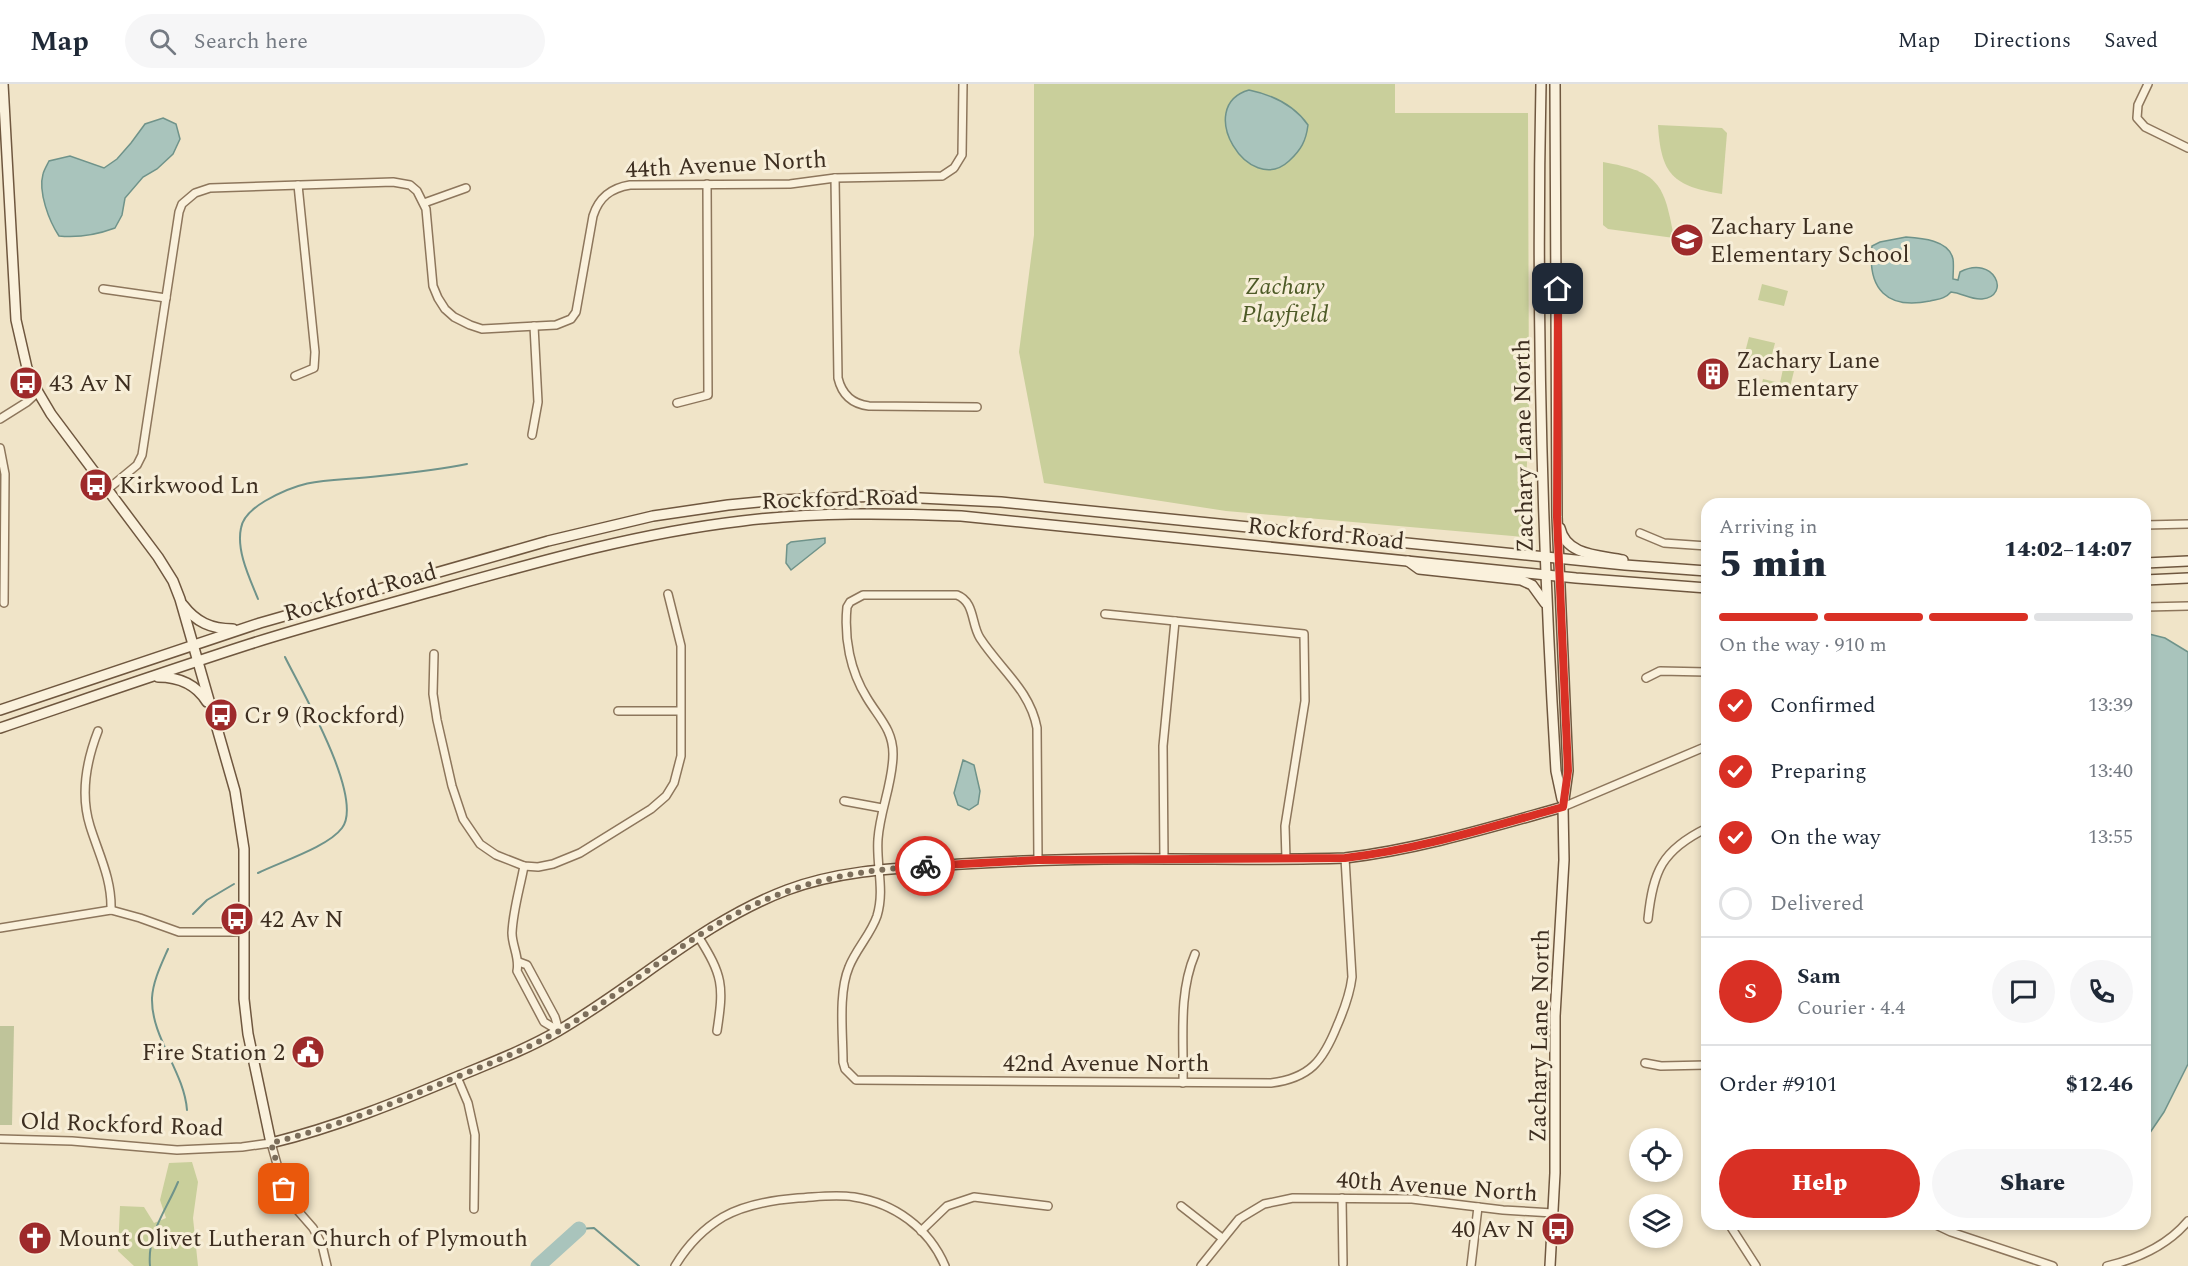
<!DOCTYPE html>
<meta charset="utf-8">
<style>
body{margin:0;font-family:Spectral,serif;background:#f6f6f7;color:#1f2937;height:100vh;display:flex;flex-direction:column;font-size:22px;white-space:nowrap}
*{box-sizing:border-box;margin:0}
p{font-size:20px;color:#747a83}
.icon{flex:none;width:33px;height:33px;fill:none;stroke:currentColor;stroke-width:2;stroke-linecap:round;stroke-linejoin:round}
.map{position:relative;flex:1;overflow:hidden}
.details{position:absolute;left:1701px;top:414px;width:450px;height:732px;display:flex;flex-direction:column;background:#fff;border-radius:18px;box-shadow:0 3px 9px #0003}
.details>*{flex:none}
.controls{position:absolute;left:1629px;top:1044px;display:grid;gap:12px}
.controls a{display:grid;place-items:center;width:54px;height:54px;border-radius:50%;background:#fff;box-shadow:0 3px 9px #0003;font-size:30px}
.pin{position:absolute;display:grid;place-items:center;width:51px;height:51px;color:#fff;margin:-26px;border-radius:12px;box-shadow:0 3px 9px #0006}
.courier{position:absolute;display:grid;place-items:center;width:60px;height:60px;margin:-30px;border:4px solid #d93025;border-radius:50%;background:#fff;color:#222;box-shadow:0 2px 8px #0007}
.summary em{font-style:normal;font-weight:800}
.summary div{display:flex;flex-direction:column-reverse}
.summary{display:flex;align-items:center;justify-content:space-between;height:102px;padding:0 18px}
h1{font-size:39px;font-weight:800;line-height:45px}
.bar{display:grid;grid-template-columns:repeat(4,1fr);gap:9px 6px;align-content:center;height:72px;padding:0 18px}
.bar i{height:8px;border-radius:4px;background:#e0e1e3}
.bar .on{background:#d93025}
.bar p{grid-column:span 4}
.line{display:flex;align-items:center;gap:15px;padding:0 18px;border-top:2px solid #e0e1e3}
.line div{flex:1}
.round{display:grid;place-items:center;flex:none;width:63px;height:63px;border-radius:32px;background:#f6f6f7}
ol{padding:0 18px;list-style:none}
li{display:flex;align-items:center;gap:18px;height:66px}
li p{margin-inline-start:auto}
li .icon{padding:6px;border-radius:50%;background:#d93025;color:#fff;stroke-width:4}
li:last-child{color:#747a83}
li i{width:33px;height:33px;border:3px solid #e0e1e3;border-radius:50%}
.button{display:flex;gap:12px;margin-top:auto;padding:12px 18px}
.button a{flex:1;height:69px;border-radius:36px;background:#d93025;color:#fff;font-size:24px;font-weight:800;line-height:69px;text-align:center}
.button a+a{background:#f6f6f7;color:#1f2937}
header{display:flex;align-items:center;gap:36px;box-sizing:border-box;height:84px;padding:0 30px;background:#fff;border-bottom:2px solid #e0e1e3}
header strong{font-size:28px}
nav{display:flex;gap:33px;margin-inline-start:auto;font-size:21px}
.search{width:420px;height:54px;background:#f6f6f7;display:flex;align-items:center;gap:15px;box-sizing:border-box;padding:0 21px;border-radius:33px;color:#747a83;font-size:22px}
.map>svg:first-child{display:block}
</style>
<header>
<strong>Map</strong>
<div class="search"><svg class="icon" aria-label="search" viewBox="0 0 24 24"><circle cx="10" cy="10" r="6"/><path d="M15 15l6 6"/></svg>Search here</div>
<nav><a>Map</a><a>Directions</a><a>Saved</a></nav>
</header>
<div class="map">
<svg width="2188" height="1182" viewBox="0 0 2188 1182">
<rect width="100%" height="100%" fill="#f0e4c8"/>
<g fill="#c9cf9b">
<polygon points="1034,0 1395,0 1395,29 1528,29 1529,329 1524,453 1226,427 1044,399 1019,268 1034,151"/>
<path d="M1658,41L1722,44L1727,49L1722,110C1673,102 1661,91 1658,41Z"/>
<path d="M1603,78C1659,88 1664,99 1674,154L1608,145L1603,141Z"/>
<polygon points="1762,200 1788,207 1784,222 1758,216"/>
<polygon points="1749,253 1775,259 1770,278 1766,281 1746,276 1744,272"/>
<polygon points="1783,285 1794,287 1787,315 1760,309 1763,295 1780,299"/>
<polygon points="192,1078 198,1098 193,1134 198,1182 134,1182 118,1167 120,1122 144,1123 154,1139 166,1134 160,1116 169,1079"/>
</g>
<polygon fill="#bfc49a" points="0,942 14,942 12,1041 0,1041"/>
<g fill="#a9c4bc" stroke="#6f938a" stroke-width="1.5">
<path d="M1249,6C1273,11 1294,21 1308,41C1306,57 1301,66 1289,77C1249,114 1193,22 1249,6Z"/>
<path d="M163,34L176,40L180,55L173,70L157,85L143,93L125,114L122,131L115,144C96,151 79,154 59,152C49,137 38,108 43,90C44,86 47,81 49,77L70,72L104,84L117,75L131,59L145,40Z"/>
<path d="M1906,153C1921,154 1949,156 1953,175C1954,181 1953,189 1953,195L1958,196L1960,188C1994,170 2012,212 1982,215C1971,216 1962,209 1951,208C1945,215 1938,215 1930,217C1887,226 1867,205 1872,162L1880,158Z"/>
<polygon points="825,454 825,459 791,486 786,479 787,461 791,458"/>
<polygon points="2145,549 2165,554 2188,568 2188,980 2164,1028 2145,1056"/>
<polygon points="963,676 974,681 980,707 978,720 969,726 958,721 954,709"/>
</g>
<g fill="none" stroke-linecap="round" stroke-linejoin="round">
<g stroke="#6f938a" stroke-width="2">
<path d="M258,515C250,495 236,467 241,444C243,432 255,423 265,417C309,391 332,398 380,392C409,389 438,386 467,380"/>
<path d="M258,789C280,778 328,763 342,744C365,714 300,604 285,573"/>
<polyline points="193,830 207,816 234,800"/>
<path d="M168,865C161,881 153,897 152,914C151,954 184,987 187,1026"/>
<polyline points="579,1145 594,1144 639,1182"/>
<path d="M150,1182C147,1149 166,1127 178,1098"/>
</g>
<polyline stroke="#a9c4bc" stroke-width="15" points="538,1182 579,1145"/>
<defs>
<g id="street">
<polyline points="2148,0 2138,21 2137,34 2145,43 2188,64"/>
<path d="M835,94L838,294C842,311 852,320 869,322L977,323"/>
<polyline points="424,119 466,104"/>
<polyline points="103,205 166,214"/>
<polyline points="295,292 314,284 315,268 298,101"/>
<polyline points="677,319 708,311 707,100"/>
<polyline points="0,335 27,318 38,308"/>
<polyline points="532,351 538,318 534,242"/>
<polyline points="0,364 5,390 4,519"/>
<path d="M108,405L137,381L142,371L179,128L182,120L195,109L210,104L393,98L410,101L417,107L426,125L433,202L438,214L445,225L454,233L470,241L482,245L556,241L571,235L576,228L593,132C599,113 611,104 630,101L790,100L835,94L942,92L954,84L962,71L963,0"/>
<polyline points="2145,441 2188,440"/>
<polyline points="1640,449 1664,459 1707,462"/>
<polyline points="2145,523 2188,522"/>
<polyline points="1105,530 1304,550 1305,617 1285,742 1286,775"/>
<polyline points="434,570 433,610 437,636 452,702 463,735 480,760 496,771 524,782 538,783 553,780 580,769 651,725 666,712 674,699 681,672 681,562 668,510"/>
<polyline points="1646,594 1660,587 1707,588"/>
<polyline points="618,627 680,627"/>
<path d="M98,647C86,678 80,710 90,742C99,771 112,795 111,826"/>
<polyline points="844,717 882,724"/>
<polyline points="1563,723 1707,662"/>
<polyline points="1164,775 1163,662 1175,537"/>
<path d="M1038,776L1037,644C1030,606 1000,585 980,554C971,540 975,518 957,511H863L850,518L847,523C844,554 850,587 867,614C879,634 893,646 893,670C893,699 880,726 878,755C876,781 885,806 877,832C871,850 856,865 849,883C838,909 843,950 843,978L845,985L856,996L1271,999C1310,994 1323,977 1337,942C1344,926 1350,910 1352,893L1345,774"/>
<path d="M524,782C520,804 513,826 512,849C512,862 520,874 517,887L544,938L559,947"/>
<path d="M1648,835C1653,787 1662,766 1707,744"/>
<polyline points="0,844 111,826 140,834 179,848 244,848"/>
<path d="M698,852C723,892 724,901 717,947"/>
<polyline points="519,878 527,881 555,933 559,947"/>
<polyline points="1645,979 1661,982 1707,981"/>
<polyline points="457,993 468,1019 475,1051 474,1125"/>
<path d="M1183,999C1184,956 1178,910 1195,870"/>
<polyline points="0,1055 72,1057 177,1066 242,1063 271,1059 284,1105 292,1120 313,1144 322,1161 327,1182"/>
<polyline points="1342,1114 1343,1180"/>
<polyline points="1181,1122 1222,1154"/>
<polyline points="1729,1140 1756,1182"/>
<polyline points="1934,1140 1951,1148 2053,1182"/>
<polyline points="921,1147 947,1122 974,1113 1048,1122"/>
<path d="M675,1182C687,1162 703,1145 723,1133C746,1120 773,1116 798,1114C817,1113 835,1110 854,1113C894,1119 929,1144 945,1182"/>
<polyline points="1201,1182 1239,1135 1264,1120 1293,1114 1412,1115 1503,1126 1553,1129"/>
<polyline points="1471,1182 1478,1123"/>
<path d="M2107,1182C2137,1175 2168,1161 2188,1137"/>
</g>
<g id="secondary">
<path d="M3,0L16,236L27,284L38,308L51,330L158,473L173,497L180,515L235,707L244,765V915L248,950L271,1059C336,1043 398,1018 459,992C493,978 527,965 558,947C636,902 702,838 787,806C843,785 903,784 962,780C1030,776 1099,774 1168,775C1227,775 1286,776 1345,774C1420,765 1491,743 1563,723"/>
<path d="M1541,0C1536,229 1542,458 1556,687L1562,715"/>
<path d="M1560,444C1566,472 1600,471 1623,476"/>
<polyline points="1408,477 1419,485 1521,496 1532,501 1545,519"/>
<polyline points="2145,479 2188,477"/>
<polyline points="2145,496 2188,494"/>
<path d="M183,521C196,538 211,545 233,545"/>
<path d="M158,593C179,593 196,600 207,618"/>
<polyline points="0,626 260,539 548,457 653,432 728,421 779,416 880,412 1001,418 1625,481 1707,487"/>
<path d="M0,644C83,616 166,587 250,560C313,540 378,523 441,505C541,477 639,449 742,437C815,428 888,429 961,432L1576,494L1707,504"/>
<polyline points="1550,1182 1555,1089 1555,932 1564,776 1563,723 1568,687 1557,433 1555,0"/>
</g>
</defs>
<use href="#street" stroke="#8d765c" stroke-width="10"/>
<use href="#secondary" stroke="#6f573f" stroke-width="12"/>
<use href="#street" stroke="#faf1dc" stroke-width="7"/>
<use href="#secondary" stroke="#faf1dc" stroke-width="9"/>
</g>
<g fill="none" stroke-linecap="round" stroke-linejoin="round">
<path stroke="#7c6e5b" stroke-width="6" stroke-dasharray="0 10.8" d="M284,1105L271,1059C336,1043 397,1018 459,992C493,978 527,965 559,947C607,919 651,882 698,852C772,804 838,787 925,782"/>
<path stroke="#d93025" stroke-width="8" d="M925,782L1038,776L1345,774C1422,765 1489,743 1563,723L1568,687L1557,433L1558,205"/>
</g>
<defs>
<symbol id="school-disc" viewBox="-11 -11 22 22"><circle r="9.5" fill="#9e2a2b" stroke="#f7eed8"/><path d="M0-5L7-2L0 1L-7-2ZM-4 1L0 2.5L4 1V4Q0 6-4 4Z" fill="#fff"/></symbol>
<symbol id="building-disc" viewBox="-11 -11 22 22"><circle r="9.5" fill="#9e2a2b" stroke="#f7eed8"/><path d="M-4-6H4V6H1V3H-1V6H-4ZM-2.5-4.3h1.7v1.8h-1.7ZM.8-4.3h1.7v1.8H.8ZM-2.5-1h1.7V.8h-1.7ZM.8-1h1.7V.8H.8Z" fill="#fff"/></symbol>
<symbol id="bus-disc" viewBox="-11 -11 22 22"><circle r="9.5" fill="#9e2a2b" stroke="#f7eed8"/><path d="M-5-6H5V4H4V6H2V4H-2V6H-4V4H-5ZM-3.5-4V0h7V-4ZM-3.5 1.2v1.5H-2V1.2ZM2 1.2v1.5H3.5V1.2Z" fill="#fff"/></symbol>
<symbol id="civic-disc" viewBox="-11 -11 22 22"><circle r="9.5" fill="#9e2a2b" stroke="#f7eed8"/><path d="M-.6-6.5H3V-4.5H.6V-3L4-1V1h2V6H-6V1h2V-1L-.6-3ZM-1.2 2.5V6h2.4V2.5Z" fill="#fff"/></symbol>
<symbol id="church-disc" viewBox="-11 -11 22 22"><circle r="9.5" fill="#9e2a2b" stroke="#f7eed8"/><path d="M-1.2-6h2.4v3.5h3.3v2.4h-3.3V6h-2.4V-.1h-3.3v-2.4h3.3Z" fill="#fff"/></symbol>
</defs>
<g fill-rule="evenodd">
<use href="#school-disc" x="1668" y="137" width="38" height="38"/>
<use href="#building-disc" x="1694" y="271" width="38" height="38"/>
<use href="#bus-disc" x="7" y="280" width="38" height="38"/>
<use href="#bus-disc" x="77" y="382" width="38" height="38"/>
<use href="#bus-disc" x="202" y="612" width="38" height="38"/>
<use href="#bus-disc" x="218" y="816" width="38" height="38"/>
<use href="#civic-disc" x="289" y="949" width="38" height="38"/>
<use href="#bus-disc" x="1539" y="1126" width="38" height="38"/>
<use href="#church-disc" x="16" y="1135" width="38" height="38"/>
</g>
<g text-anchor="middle" stroke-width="6" stroke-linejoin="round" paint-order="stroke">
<g font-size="24" fill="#3d2e20" stroke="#f7eed8">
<text transform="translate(726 80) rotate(-3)" y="8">44th Avenue North</text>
<text transform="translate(1523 362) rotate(-91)" y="8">Zachary Lane North</text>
<text transform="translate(840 414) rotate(-2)" y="8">Rockford Road</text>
<text transform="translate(1326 449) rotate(6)" y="8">Rockford Road</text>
<text transform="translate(360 508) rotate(-16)" y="8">Rockford Road</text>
<text transform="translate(1539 952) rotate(-89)" y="8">Zachary Lane North</text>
<text x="1106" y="987">42nd Avenue North</text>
<text transform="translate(122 1040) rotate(2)" y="8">Old Rockford Road</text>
<text transform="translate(1437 1102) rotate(4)" y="8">40th Avenue North</text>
</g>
<g font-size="24" fill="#3d2e20" stroke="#f7eed8" text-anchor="start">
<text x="1710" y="150">Zachary Lane<tspan x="1710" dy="28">Elementary School</tspan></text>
<text x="1736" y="284">Zachary Lane<tspan x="1736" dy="28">Elementary</tspan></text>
<text x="49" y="307">43 Av N</text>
<text x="119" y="409">Kirkwood Ln</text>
<text x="244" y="639">Cr 9 (Rockford)</text>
<text x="260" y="843">42 Av N</text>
<text x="285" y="976" text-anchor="end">Fire Station 2</text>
<text x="1535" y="1153" text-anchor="end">40 Av N</text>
<text x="58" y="1162">Mount Olivet Lutheran Church of Plymouth</text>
</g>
<g font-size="24" font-style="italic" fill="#4d5a26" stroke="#f7eed8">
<text x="1285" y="210">Zachary<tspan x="1285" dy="28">Playfield</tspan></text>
</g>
</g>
</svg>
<div class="controls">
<a><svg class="icon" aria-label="locate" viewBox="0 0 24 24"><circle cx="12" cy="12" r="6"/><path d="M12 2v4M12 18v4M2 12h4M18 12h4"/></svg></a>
<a><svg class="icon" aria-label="layers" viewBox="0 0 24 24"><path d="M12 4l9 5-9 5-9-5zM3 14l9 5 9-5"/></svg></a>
</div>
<div class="pin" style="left:284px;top:1105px;background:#ea580c"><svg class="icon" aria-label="bag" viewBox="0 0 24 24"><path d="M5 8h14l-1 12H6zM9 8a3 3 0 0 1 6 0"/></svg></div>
<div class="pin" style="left:1558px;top:205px;background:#1f2937"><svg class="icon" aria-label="home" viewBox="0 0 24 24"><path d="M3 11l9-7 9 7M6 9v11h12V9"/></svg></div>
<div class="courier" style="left:925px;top:782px"><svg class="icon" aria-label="bike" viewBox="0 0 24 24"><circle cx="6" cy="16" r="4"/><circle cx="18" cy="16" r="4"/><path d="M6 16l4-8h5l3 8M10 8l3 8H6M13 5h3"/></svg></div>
<section class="details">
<div class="summary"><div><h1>5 min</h1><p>Arriving in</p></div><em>14:02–14:07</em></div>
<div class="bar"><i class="on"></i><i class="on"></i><i class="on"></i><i></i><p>On the way · 910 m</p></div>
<ol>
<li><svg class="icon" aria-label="check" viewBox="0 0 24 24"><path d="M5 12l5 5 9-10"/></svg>Confirmed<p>13:39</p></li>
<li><svg class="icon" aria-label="check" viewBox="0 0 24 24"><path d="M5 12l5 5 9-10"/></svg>Preparing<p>13:40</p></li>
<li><svg class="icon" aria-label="check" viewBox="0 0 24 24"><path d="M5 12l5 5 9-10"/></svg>On the way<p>13:55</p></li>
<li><i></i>Delivered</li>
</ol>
<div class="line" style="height:108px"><b class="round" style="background:#d93025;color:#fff">S</b><div><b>Sam</b><p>Courier · 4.4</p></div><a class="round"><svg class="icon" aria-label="chat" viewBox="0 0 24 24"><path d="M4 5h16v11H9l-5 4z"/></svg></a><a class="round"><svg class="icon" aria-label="phone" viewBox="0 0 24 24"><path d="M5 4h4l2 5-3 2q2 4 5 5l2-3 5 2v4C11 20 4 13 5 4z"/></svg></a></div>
<div class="line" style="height:78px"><div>Order #9101</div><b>$12.46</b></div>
<div class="button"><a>Help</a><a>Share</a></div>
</section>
</div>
